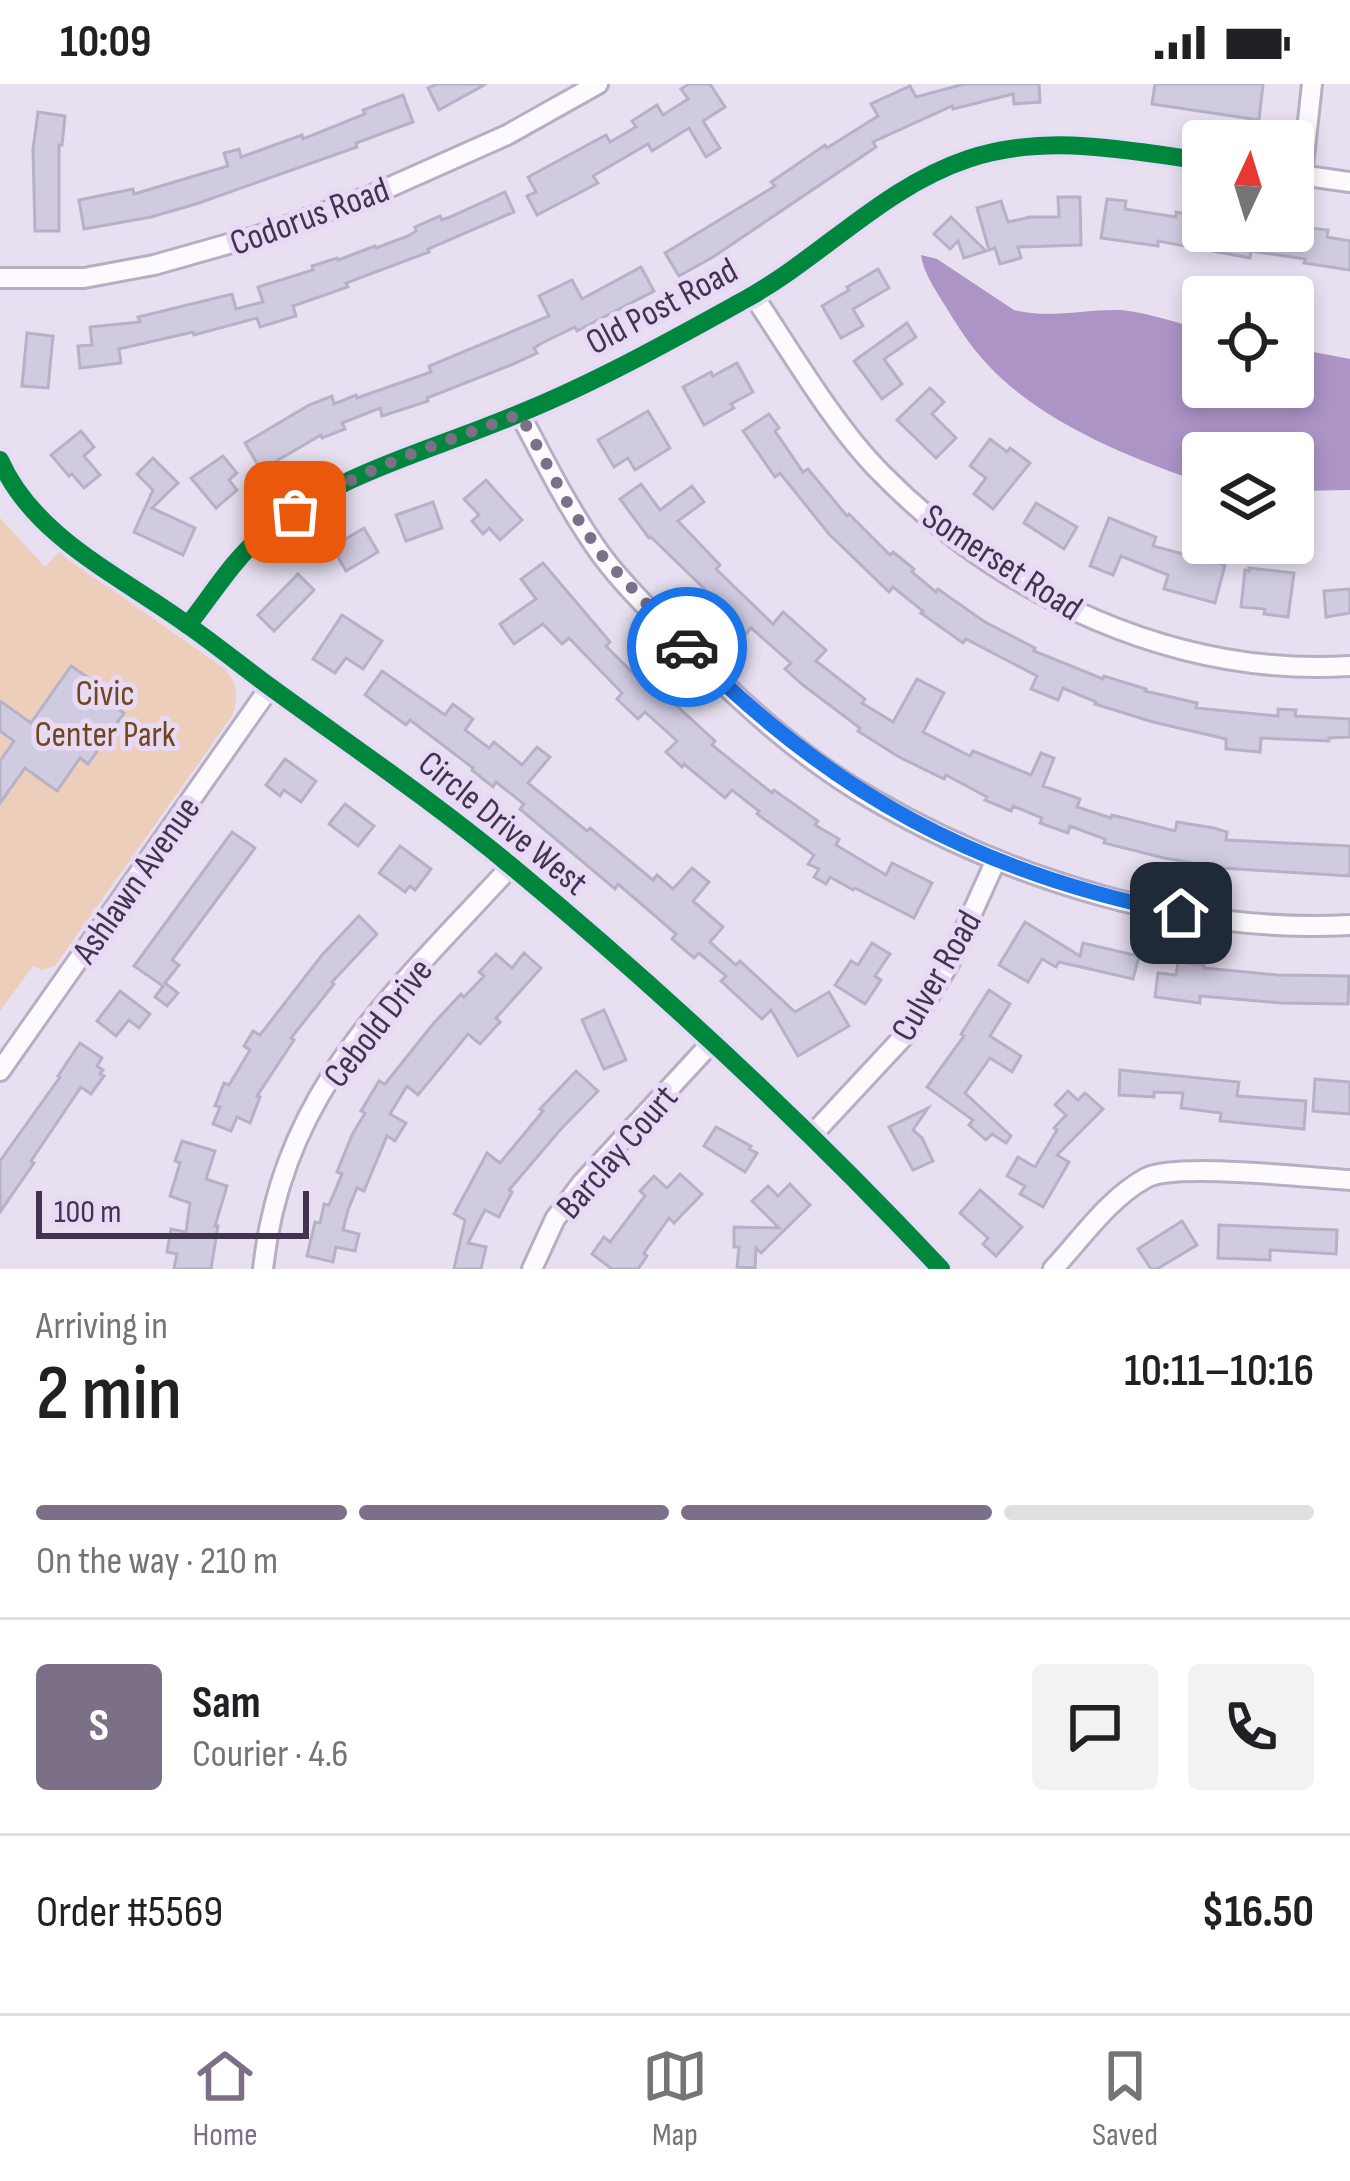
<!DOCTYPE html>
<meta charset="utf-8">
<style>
body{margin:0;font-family:"Sofia Sans Condensed",sans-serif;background:#f2f2f2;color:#202124;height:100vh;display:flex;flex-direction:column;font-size:45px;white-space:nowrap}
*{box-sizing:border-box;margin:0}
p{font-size:39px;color:#757577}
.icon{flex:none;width:66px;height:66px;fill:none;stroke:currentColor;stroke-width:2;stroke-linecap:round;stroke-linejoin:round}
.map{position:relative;height:1185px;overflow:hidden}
.drawer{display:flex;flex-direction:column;background:#fff;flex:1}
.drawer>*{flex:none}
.needle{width:78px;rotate:4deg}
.controls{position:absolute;left:1182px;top:36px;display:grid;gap:24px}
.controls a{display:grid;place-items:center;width:132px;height:132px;border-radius:12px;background:#fff;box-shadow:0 6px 18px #0003;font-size:60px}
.scale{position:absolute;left:36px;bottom:30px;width:273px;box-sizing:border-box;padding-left:12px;border:6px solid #423450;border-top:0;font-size:33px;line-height:42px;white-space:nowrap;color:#423450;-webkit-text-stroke:9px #e8daf7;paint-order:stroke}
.pin{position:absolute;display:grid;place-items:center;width:102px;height:102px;color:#fff;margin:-51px;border-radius:24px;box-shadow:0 6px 18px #0006}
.courier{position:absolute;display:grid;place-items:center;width:120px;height:120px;margin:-60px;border:9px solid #1a73e8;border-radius:50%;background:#fff;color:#222;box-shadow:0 3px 15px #0007}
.head em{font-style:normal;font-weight:600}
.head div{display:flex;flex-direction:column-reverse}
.head{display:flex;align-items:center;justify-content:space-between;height:204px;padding:0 36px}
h1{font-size:78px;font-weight:600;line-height:90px}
.bar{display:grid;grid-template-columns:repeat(4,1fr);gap:18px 12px;align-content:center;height:144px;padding:0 36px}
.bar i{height:15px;border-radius:9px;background:#e0e0e0}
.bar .current{background:#7c7088}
.bar p{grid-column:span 4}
.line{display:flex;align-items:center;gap:30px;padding:0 36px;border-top:3px solid #e0e0e0}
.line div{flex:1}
.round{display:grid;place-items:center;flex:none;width:126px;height:126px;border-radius:12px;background:#f2f2f2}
.status{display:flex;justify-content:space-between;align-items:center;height:84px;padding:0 60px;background:#fff;direction:ltr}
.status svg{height:33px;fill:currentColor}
.menu{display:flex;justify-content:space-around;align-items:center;height:168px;border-top:3px solid #e0e0e0;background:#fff;font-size:33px;color:#757577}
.menu a{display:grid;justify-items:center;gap:6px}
.menu .current{color:#7c7088}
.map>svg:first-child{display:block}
</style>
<div class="status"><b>10:09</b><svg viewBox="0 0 49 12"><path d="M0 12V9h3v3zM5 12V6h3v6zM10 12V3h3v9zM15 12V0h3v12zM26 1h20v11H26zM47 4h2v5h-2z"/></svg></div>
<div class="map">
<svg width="1350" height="1185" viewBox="0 0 1350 1185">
<rect width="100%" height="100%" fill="#e8e0f1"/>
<path fill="#eccebb" d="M0,434L45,483L59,468L225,585C238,601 239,613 232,632L55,882L42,886L33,882L0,927Z"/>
<path fill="#ac94c6" d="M921,171L937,175L1014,226C1050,235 1084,225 1119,226C1143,227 1179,240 1203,245V303H1293V264L1350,275V406L1293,407V369H1203V399C1130,374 1040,338 987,280C970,262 957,241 944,220C935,205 923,188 921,171Z"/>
<g fill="#d0cbe1" stroke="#b6b1c6" stroke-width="3">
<polygon points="437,0 486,0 439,26 428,4"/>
<polygon points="689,0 710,0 725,23 703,37 720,64 706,73 689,44 652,67 648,60 593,92 598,99 537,131 527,112 536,108 528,93 606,51 610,58 636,43 632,37 657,21 663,31 688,15 681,5"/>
<polygon points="964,0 1039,0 1040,18 1014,20 1013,10 953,25 952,22 873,58 876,63 713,173 679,192 665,169 775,102 771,98 825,61 827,64 878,32 871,20 910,2 916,13"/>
<polygon points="1155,0 1263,0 1259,36 1152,20"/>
<polygon points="403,11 413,38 356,59 357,63 196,120 151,133 84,145 79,116 133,105 134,110 228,82 224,69 239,65 241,73 302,51 303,55 365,30 363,26"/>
<polygon points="38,28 65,32 62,61 59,61 59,147 35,147 33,65"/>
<polygon points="505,108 514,128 428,165 429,168 346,199 348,203 293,222 296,232 260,243 257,234 194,251 193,248 119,265 121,279 80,284 78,262 92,261 90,243 140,238 138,233 232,210 236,225 263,218 258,203 313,186 312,182 337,174 338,176 375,162 376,164 408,152 416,147 415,143 440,132 442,136 450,133"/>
<polygon points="1058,113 1080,113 1081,161 1018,163 1021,174 1000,180 995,164 989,166 977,124 1001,117 1008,138 1030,133 1059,133"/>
<polygon points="1107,115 1126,117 1125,125 1176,133 1176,128 1203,132 1203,147 1309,149 1310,144 1328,146 1327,153 1350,157 1350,186 1304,179 1305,175 1251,167 1250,174 1158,157 1158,162 1101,154"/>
<polygon points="951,133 986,167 964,174 958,157 950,165 934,150"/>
<polygon points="641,183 654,207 577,247 575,243 542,259 534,264 537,269 511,281 427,314 428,317 382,332 380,324 342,339 345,345 322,354 321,351 261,386 245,359 309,321 332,312 334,320 356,311 357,314 431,288 429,282 549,232 539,212 572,196 582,215"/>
<polygon points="878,185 889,204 853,225 863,242 841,254 822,222 849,206 847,203"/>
<polygon points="907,239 916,253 884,275 902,300 882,315 854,277"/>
<polygon points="27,249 53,252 48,304 22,302"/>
<polygon points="737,279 753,308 731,320 734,324 704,341 683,303 711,288 713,292"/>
<polygon points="930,304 944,318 932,330 956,354 936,374 897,336"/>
<polygon points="648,327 670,364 635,386 628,374 614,383 598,356"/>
<polygon points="769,330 779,344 775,347 803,388 808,385 847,432 849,430 890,471 893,468 908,480 914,485 912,488 936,508 938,505 985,538 1035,564 1034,567 1103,595 1104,592 1146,605 1145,607 1197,619 1196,624 1278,632 1278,625 1296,626 1295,632 1350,635 1350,653 1329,654 1329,657 1261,654 1260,668 1226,665 1226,655 1153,638 1095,620 1096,618 1063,604 1058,616 1031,605 1037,592 966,555 963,559 921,529 923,527 893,503 889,508 829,450 780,389 775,393 743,347"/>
<polygon points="81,347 94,363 84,372 100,391 84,404 72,390 69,392 51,371"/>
<polygon points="990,355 1007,368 1010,364 1030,379 993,425 974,410 986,394 970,382"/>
<polygon points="223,372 237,389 229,396 237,406 216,424 191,394"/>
<polygon points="153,374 178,399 152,424 195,444 183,471 134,448 153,406 137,390"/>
<polygon points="486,396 522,436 500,456 489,444 483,450 472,437 479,431 464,415"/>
<polygon points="641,400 660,426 692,402 704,418 678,437 720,481 716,485 773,540 783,528 826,566 816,577 865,615 862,619 893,638 917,595 944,609 923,648 970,672 973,667 1031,691 1041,669 1054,674 1043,702 1080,715 1077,723 1111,734 1112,731 1175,747 1177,738 1214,744 1227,748 1226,756 1350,762 1350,792 1221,784 1164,774 1104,759 1105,755 1070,742 1068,749 1040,739 1042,734 1013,722 1011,727 985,716 987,713 946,691 944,695 899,673 858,647 860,644 803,601 785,585 791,579 751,544 745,551 724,530 727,527 651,453 649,454 620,415"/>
<polygon points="433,418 442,444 406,457 396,431"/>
<polygon points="1036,419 1077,443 1064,465 1024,439"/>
<polygon points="1109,434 1156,453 1153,462 1225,481 1215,519 1164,505 1168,491 1121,472 1113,491 1090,482"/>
<polygon points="364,444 378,468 346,487 332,463"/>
<polygon points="543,479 610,558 606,562 638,594 642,590 715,657 712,661 772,709 774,706 818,737 815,741 839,755 836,761 886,791 892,779 932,799 914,834 855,804 853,806 830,793 826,800 814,793 819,785 808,780 814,771 757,730 759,727 732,706 725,714 684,680 682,683 666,668 677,657 645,628 638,635 617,615 622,609 569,554 562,560 543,540 514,560 500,540 536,515 521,495"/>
<polygon points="1249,484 1294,489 1288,533 1264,530 1265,525 1241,523 1245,486 1249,487"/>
<polygon points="298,490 314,506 274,547 258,531"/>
<polygon points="1350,505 1350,529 1326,533 1324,507"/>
<polygon points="342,531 382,557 363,585 346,574 335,589 313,575"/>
<polygon points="71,582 105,605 100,612 124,629 88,680 80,674 57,707 25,684 0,719 0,677 14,657 0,647 0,617 31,639"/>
<polygon points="382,587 445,631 453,620 473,635 465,646 489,664 494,658 522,681 537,663 550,673 528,699 587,747 590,744 653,796 657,791 673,805 692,784 709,798 693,817 723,843 710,858 736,881 740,877 795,928 829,908 849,942 798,972 771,926 762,935 721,897 726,892 699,869 694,874 672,855 676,850 646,824 618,800 615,805 520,725 524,720 496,698 493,703 472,686 473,684 410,636 406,641 365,611"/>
<polygon points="285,675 316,697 301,718 284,706 280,712 266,701"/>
<polygon points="345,720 374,742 358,762 329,740"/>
<polygon points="232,748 255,764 172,876 179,881 165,899 178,909 167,922 155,913 163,902 134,882"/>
<polygon points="400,762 431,785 415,806 410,802 405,808 379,789"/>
<polygon points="359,832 377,850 332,898 334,900 291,954 294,956 257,1012 260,1013 250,1039 237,1033 231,1047 213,1040 220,1023 215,1022 224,999 229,1001 250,966 244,962 253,947 260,951 322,871"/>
<polygon points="1025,838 1080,872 1083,859 1139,872 1133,895 1059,878 1056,883 1042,875 1028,898 999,881"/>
<polygon points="872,859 890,870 875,892 881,896 865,920 835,901 851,877 858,881"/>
<polygon points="524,869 541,884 496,934 500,938 480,960 468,950 418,1011 407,1002 390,1030 406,1039 395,1057 387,1052 364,1107 357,1104 348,1126 343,1146 359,1150 355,1167 336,1163 333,1178 307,1172 315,1138 320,1139 324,1120 329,1121 342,1090 337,1088 352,1051 365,1029 361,1027 379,997 385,1000 433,940 461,910 464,913 484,892 479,888 496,870 512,884"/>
<polygon points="1178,878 1204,881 1204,884 1278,891 1349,892 1348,920 1282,919 1200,912 1200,919 1155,913 1158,889 1176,891"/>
<polygon points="989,906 1010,920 990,952 1021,972 1012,988 990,974 965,1009 1011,1052 1006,1059 992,1050 986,1056 969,1041 973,1036 927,1003 964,952 961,950"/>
<polygon points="120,907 150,930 139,944 129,936 116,952 97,937"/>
<polygon points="604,926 626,976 604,985 582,936"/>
<polygon points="80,959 102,974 97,982 103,986 100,990 104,992 91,1010 81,1003 31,1077 34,1079 0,1128 0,1077 60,993 58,992"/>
<polygon points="1120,986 1239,998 1237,1012 1306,1017 1304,1045 1220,1037 1221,1029 1181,1024 1183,1009 1154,1008 1154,1013 1119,1011"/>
<polygon points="576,987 598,1007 561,1045 509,1106 512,1108 499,1133 485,1126 468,1159 486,1163 481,1185 454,1185 465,1136 454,1130 487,1069 500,1079 543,1027 540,1025"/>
<polygon points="1315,995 1350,998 1350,1030 1313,1027"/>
<polygon points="1068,1007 1078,1016 1085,1009 1103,1025 1057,1071 1069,1078 1043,1123 1020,1110 1025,1102 1007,1092 1018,1073 1035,1083 1057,1046 1054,1044 1066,1031 1055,1021"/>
<polygon points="928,1024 913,1046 922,1054 933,1077 913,1086 889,1043"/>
<polygon points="716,1043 751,1062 749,1065 757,1069 745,1088 704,1062"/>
<polygon points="182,1057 215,1067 206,1095 227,1102 215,1142 218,1142 211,1185 174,1185 177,1170 167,1168 171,1145 186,1148 190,1119 170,1112 180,1079 175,1077"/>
<polygon points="680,1090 702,1110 674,1139 669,1134 644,1169 647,1172 638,1185 612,1185 592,1170 604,1153 610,1158 645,1112 640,1107 654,1092 667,1104"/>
<polygon points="790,1100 810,1121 761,1169 756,1164 755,1184 737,1183 739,1163 734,1163 734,1143 779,1144 752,1117 768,1102 778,1112"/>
<polygon points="980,1106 1022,1143 996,1172 983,1160 988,1154 960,1129"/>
<polygon points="1182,1137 1197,1161 1157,1185 1151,1185 1138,1165"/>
<polygon points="1219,1141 1337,1146 1336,1170 1270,1166 1270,1176 1218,1174"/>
</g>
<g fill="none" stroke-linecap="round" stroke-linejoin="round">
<defs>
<g id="street">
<polyline points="1293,90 1350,98"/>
<polyline points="1302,92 1312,0"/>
<polyline points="0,194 84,194 154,181 267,149 372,111 507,51 598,0"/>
<path d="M753,211C791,267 834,342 881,389C1002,512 1175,593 1350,582"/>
<path d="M520,330C545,378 570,428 602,472C625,503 655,531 682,559C738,616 802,675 872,715C1011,796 1187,850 1350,841"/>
<path d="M0,376C34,454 124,494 189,542C216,561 242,582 269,602C350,661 433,717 510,781C662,907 806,1041 941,1185"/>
<path d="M188,541C212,511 234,474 264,450C337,388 432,367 518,330C597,298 672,256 746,215C823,172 884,103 968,75C1044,49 1126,66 1203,77"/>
<polyline points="0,987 270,603"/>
<polyline points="812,1051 906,950 949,880 996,776"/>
<path d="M263,1185C283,1003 396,908 511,782"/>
<polyline points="532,1185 555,1135 582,1099 713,957"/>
<path d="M1053,1185C1081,1155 1109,1114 1146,1094C1175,1078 1311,1094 1350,1096"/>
</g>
</defs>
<use href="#street" stroke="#b8aec3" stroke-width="24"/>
<use href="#street" stroke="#fcfafd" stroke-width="18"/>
<defs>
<g id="cycleway">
<path d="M0,376C34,454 124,494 189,542C216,561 242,582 269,602C350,661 433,717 510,781C662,907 806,1041 941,1185"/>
<path d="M188,541C212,511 234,474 264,450C337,388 432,367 518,330C597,298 672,256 746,215C823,172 884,103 968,75C1044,49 1126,66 1203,77"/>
</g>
</defs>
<use href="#cycleway" stroke="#e8daf7" stroke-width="26"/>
<use href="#cycleway" stroke="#00873e" stroke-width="18"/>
</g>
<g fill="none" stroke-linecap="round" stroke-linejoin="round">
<path stroke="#7c7088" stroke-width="12" stroke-dasharray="0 21.6" d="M295,428C363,383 443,359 520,330L568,420L603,473L687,563"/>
<path stroke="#1a73e8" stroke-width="15" d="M687,563C830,709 980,790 1181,829"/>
</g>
<g text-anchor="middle" stroke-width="10" stroke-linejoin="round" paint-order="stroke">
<g font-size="36" fill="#423450" stroke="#e8daf7">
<text transform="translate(309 131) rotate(-20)" y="13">Codorus Road</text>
<text transform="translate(661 221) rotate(-28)" y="13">Old Post Road</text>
<text transform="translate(1003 477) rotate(33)" y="13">Somerset Road</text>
<text transform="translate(504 738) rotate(39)" y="13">Circle Drive West</text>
<text transform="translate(135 795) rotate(-55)" y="13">Ashlawn Avenue</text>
<text transform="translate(935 891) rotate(-60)" y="13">Culver Road</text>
<text transform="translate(377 938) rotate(-52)" y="13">Cebold Drive</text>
<text transform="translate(616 1067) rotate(-49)" y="13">Barclay Court</text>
</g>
<g font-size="36" fill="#6e471b" stroke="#e8daf7">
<text x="105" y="621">Civic<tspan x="105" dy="41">Center Park</tspan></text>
</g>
</g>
</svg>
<div class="controls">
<a><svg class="needle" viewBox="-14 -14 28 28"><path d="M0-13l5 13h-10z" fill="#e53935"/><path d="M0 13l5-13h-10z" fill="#757577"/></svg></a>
<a><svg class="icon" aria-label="locate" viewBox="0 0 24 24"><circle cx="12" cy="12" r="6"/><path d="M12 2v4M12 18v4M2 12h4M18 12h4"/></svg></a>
<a><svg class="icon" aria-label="layers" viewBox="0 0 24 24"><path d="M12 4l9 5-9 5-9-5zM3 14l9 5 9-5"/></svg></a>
</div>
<div class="scale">100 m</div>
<div class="pin" style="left:295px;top:428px;background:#ea580c"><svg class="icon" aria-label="bag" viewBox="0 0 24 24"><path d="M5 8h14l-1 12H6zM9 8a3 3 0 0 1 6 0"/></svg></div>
<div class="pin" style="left:1181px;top:829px;background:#1f2937"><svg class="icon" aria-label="home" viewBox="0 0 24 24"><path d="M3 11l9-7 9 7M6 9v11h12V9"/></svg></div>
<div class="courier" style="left:687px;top:563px"><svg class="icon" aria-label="car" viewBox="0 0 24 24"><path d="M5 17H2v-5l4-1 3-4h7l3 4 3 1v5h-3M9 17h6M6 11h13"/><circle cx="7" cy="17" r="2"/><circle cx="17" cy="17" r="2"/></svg></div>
</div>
<section class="drawer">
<div class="head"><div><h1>2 min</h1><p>Arriving in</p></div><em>10:11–10:16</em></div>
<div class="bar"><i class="current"></i><i class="current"></i><i class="current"></i><i></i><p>On the way · 210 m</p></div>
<div class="line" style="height:216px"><b class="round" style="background:#7c7088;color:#fff">S</b><div><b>Sam</b><p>Courier · 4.6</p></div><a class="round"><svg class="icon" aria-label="chat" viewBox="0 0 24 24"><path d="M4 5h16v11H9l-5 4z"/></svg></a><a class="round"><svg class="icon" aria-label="phone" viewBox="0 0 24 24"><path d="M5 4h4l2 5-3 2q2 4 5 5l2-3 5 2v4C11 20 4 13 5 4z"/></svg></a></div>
<div class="line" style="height:156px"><div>Order #5569</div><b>$16.50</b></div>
</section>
<nav class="menu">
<a class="current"><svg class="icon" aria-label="home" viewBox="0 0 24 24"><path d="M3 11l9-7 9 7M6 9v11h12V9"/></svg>Home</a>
<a><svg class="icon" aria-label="map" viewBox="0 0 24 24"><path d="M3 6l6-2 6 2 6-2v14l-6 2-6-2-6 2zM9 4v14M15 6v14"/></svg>Map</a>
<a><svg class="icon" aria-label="saved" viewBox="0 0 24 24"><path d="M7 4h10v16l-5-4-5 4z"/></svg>Saved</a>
</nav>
